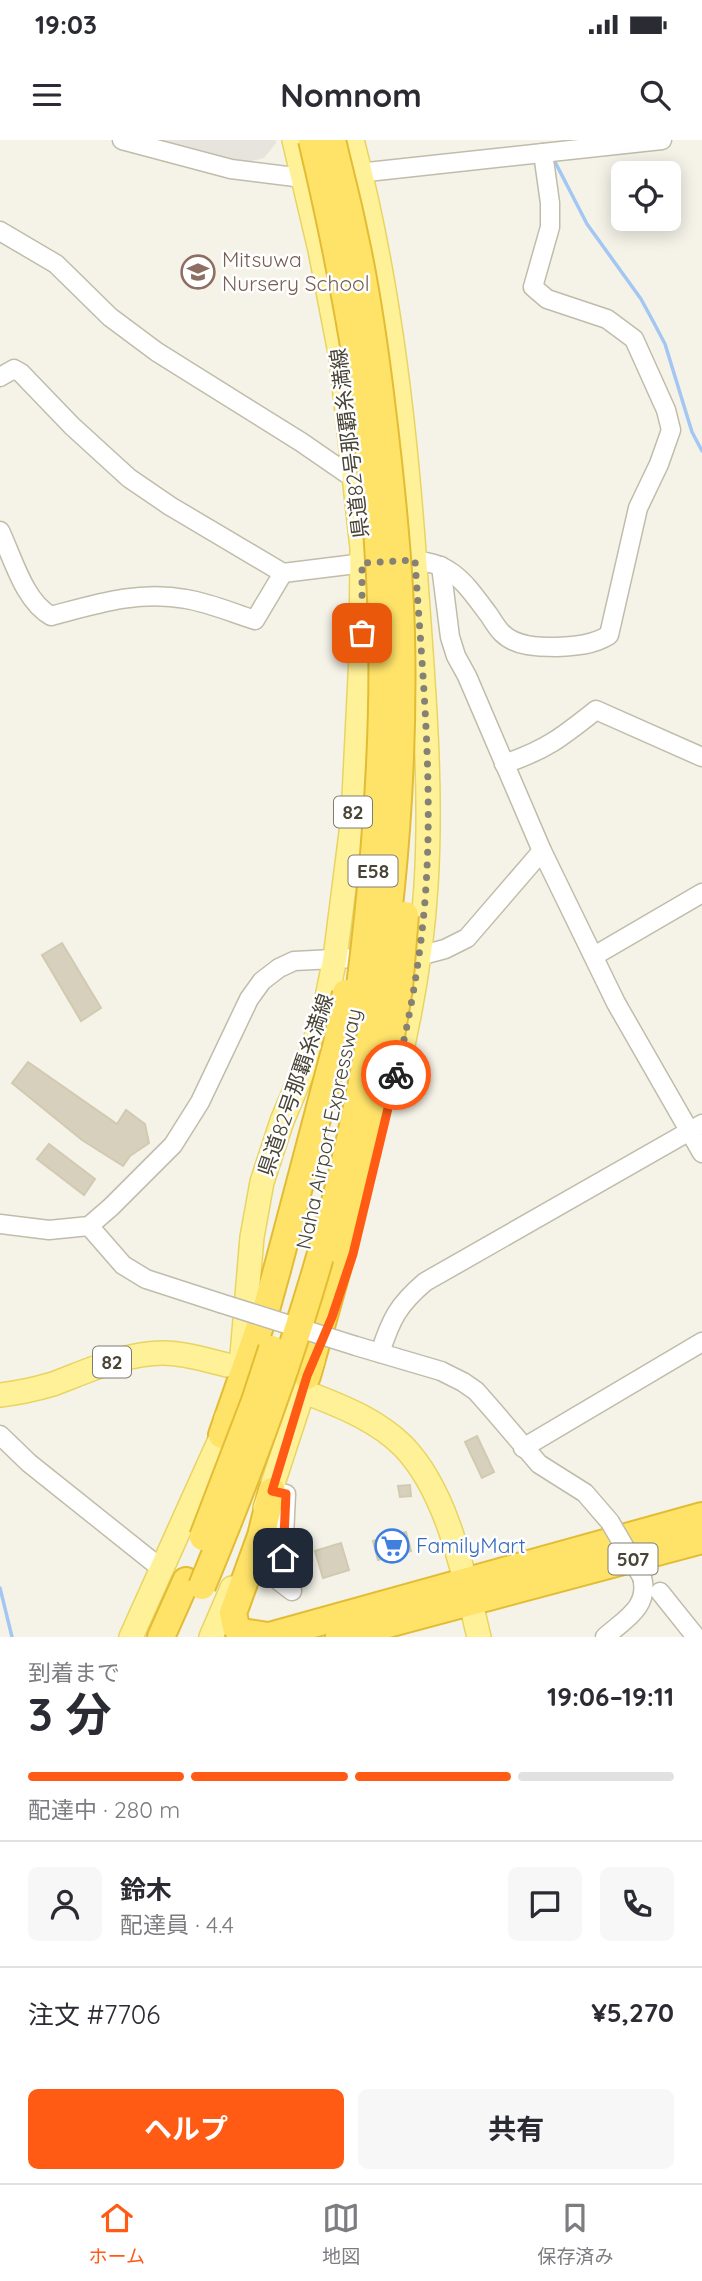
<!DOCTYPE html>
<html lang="ja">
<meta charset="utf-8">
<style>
body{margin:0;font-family:Quicksand,"Noto Sans JP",sans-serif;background:#f7f7f7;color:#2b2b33;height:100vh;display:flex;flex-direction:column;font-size:26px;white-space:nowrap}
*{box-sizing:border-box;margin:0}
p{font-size:23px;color:#7c7c81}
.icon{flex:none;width:38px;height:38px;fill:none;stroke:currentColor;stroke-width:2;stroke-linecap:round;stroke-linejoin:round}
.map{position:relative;height:1497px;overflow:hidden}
.panel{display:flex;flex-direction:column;background:#fff;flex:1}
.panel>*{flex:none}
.buttons{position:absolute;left:611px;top:21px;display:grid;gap:14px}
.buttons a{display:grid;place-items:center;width:70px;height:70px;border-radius:10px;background:#fff;box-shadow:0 4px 18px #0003;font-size:35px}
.pin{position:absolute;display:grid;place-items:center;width:60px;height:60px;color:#fff;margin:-30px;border-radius:14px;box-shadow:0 4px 10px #0006}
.courier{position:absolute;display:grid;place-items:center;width:70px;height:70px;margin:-35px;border:5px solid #ff5b15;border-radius:50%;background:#fff;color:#222;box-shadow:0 2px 9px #0007}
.headline em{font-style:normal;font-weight:700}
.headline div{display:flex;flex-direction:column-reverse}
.headline{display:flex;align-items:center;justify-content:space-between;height:119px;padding:0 28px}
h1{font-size:46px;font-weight:700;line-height:52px}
.bar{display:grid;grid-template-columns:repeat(4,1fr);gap:10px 7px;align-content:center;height:84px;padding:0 28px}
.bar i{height:9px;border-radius:5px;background:#e1e1e2}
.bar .current{background:#ff5b15}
.bar p{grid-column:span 4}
.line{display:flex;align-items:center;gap:18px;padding:0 28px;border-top:2px solid #e1e1e2}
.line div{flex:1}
.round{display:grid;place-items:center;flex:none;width:74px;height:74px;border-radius:10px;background:#f7f7f7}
.action{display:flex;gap:14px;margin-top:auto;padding:14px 28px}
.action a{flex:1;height:80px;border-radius:10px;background:#ff5b15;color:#fff;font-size:28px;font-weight:700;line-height:80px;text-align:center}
.action a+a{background:#f7f7f7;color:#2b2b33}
.status{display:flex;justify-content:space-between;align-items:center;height:49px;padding:0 35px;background:#fff;direction:ltr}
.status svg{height:19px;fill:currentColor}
header{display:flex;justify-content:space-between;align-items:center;height:91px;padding:0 28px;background:#fff;font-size:32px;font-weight:700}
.tabs{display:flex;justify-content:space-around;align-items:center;height:98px;border-top:2px solid #e1e1e2;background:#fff;font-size:19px;color:#7c7c81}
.tabs a{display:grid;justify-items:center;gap:4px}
.tabs .current{color:#ff5b15}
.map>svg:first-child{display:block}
</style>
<div class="status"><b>19:03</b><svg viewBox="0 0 49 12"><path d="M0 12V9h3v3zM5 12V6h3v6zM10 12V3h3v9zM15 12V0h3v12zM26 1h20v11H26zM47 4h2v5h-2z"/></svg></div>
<header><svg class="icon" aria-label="menu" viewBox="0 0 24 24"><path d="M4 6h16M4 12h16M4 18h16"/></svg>Nomnom<svg class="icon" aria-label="search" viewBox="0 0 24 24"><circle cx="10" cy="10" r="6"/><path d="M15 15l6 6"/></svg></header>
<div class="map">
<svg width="702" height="1497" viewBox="0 0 702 1497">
<rect width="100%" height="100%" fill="#f5f3e8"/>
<polygon fill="#e7e4dd" points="146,0 276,0 276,3 264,18 240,24"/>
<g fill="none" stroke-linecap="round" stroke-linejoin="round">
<g stroke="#a3c6f3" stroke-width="3.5">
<polyline points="553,18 587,84 641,159 654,183 665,204 692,292 702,311"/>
<polyline points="0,1448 12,1497"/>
</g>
</g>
<g fill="#d7d0bd" stroke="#d2cab0" stroke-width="2">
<polygon points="62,803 101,868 81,881 42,815"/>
<polygon points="28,922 117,984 126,970 145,984 149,1003 130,1016 123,1026 82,1000 12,943"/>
<polygon points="49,1004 95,1039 84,1055 37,1019"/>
<polygon points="477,1296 494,1332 482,1338 465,1302"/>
<polygon points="410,1345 411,1356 400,1357 398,1346"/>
<polygon points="406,1392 411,1411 378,1420 373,1401"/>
<polygon points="341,1403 349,1430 323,1438 315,1411"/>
</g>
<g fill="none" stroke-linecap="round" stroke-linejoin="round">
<defs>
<g id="minor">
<polyline points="122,0 231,29 303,38 314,37"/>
<polyline points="349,34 662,0"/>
<polyline points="0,91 56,124 110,177 157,212 301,302 346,333 356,337"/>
<polyline points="0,237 14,229 21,233 72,286 129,338 170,366 283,433 372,422"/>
<path d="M0,391C13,418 24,461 51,476C96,464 139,450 186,459C210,463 233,473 255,480L283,433"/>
<path d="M404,421C450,418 465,443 489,475C493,481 497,488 502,493C516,507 539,507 557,507C576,506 593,505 609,495L638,368L659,324L671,290L666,270L634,199L607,179L547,159L533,147L550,87V63L543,13"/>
<polyline points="441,426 450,497 456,516 467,536 542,711 616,863 702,1013"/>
<path d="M504,624C546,610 562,597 596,570L702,617"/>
<polyline points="409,816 419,816 445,809 467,798 542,711"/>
<polyline points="594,816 702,753"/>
<polyline points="0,1084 49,1090 89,1086 111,1067 173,1005 200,962 249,859 262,841 279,828 294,821 374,817"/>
<polyline points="89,1086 123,1125 146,1139 220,1163"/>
<polyline points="356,1206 441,1231 463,1242 476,1251 491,1268 539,1324 585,1353 610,1382"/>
<path d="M380,1213C391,1179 398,1165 425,1142L702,984"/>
<polyline points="0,1295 29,1323 163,1430"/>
<polyline points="523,1308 702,1202"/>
<polyline points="272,1351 286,1354 283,1418 279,1441 292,1451"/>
<polyline points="660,1452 696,1497"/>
<path d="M605,1497C625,1479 650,1467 642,1437"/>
</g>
<g id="major">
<path d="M352,0C391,148 407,302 417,455C424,552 432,649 426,746C422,813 410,879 394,944"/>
<polyline points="242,1215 252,1097 262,1042 282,981 313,907 324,872 335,818 353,677 361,516 362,408 341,218 320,110 294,0"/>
<path d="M0,1255C18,1253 36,1249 53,1244C88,1231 125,1213 163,1213C185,1213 206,1220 227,1225"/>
<path d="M315,1256C346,1268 379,1282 403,1306C448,1352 464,1436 479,1497"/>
<polyline points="265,1368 313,1221"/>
<polyline points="131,1497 222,1295 226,1278"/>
<polyline points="211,1497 232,1448"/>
</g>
<g id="highway">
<polyline points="307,1236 342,1112"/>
<polyline points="222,1295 267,1166 277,1130"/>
<polyline points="268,1496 241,1492 236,1487 233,1473 261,1396 272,1351"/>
<polyline points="161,1497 186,1441"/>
<polyline points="266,1497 702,1376"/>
<polyline points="339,1497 702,1400"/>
</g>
</defs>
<use href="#minor" stroke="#c1bcaa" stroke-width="21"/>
<use href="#major" stroke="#e8d463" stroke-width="26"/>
<use href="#highway" stroke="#e3bc34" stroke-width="30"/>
<use href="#minor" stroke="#fff" stroke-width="18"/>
<use href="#major" stroke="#fff197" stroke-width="23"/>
<use href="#highway" stroke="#ffe369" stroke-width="26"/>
<defs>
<g id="minor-bridge">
<polyline points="220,1163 356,1206"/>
<polyline points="610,1382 642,1437"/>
</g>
<g id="highway-bridge">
<path d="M312,0C350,161 379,326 382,492C385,620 373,750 356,877"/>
<polyline points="342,1112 385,932 399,848 405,775"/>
<polyline points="277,1130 337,903 346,853"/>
<polyline points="203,1397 255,1261 272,1209"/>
<path d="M202,1446C257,1314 307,1178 341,1038C384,861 405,675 401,493C399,418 391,344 382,270C375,211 367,152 354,94C348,63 339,31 332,0"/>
</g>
</defs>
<use href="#minor-bridge" stroke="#c1bcaa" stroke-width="21" stroke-linecap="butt"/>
<use href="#highway-bridge" stroke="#e3bc34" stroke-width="30" stroke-linecap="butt"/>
<use href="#minor-bridge" stroke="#fff" stroke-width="18"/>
<use href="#highway-bridge" stroke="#ffe369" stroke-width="26"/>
</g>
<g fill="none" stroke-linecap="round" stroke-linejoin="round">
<path stroke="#858174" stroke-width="7" stroke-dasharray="0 12.6" d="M362,493V423L415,420C422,528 433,637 426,746C422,810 411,873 396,935"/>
<polyline stroke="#ff5b15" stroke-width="9" points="283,1418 286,1354 272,1351 307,1236 332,1177 353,1114 396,935"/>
</g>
<defs>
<symbol id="school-ring" viewBox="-11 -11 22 22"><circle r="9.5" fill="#fff" stroke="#8d6e63" stroke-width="1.5"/><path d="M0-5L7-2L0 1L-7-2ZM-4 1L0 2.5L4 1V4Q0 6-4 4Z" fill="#8d6e63"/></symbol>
<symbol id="supermarket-ring" viewBox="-11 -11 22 22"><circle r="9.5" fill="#fff" stroke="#3f7fe0" stroke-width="1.5"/><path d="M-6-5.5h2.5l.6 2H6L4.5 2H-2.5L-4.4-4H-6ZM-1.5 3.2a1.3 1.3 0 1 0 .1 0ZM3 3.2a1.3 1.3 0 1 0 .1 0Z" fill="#3f7fe0"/></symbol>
</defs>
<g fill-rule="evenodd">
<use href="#school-ring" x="179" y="113" width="38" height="38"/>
<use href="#supermarket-ring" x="373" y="1387" width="38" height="38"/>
</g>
<g text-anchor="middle" stroke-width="5" stroke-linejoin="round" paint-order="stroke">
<g fill="#fff" stroke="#7f7c72" stroke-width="2">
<rect x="334" y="656.5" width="38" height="31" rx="5"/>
<rect x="348.5" y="715.5" width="49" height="31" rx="5"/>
<rect x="93" y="1206.5" width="38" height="31" rx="5"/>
<rect x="608.5" y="1403.5" width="49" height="31" rx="5"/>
</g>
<g font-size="19" font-weight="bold" fill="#484436">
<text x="353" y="679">82</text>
<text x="373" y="738">E58</text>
<text x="112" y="1229">82</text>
<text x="633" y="1426">507</text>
</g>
<g font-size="21" fill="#785e54" stroke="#fff" text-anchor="start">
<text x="222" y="127">Mitsuwa<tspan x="222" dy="24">Nursery School</tspan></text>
</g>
<g font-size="21" fill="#484436" stroke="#fff">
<text transform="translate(350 303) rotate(-97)" y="7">県道82号那覇糸満線</text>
<text transform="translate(296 945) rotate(-71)" y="7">県道82号那覇糸満線</text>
<text transform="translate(329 989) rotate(-78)" y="7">Naha Airport Expressway</text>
</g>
<g font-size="21" fill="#366cbe" stroke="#fff" text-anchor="start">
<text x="416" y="1413">FamilyMart</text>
</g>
</g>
</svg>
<div class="buttons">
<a><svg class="icon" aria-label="locate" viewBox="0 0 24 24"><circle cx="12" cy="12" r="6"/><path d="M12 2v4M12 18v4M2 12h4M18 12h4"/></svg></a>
</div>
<div class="pin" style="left:362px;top:493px;background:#ea580c"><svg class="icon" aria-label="bag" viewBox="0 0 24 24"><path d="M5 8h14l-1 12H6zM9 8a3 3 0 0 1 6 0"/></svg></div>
<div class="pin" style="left:283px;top:1418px;background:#1f2937"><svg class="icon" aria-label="home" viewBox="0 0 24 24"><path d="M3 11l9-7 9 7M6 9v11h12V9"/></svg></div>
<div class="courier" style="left:396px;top:935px"><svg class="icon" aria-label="bike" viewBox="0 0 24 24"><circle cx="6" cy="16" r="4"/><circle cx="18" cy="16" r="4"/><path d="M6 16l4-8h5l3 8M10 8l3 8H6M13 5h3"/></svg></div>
</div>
<section class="panel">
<div class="headline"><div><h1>3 分</h1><p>到着まで</p></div><em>19:06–19:11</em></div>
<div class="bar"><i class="current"></i><i class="current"></i><i class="current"></i><i></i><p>配達中 · 280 m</p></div>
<div class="line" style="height:126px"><a class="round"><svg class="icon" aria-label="person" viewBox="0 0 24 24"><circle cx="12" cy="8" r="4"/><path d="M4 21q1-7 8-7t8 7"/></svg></a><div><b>鈴木</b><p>配達員 · 4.4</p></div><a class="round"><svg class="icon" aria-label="chat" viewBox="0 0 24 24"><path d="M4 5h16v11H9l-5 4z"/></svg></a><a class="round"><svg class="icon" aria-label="phone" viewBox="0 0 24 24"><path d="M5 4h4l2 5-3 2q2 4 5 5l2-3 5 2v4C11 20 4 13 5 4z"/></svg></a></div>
<div class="line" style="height:91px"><div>注文 #7706</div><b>¥5,270</b></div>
<div class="action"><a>ヘルプ</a><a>共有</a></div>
</section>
<nav class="tabs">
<a class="current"><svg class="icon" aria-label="home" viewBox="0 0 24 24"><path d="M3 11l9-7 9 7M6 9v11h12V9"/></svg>ホーム</a>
<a><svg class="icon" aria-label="map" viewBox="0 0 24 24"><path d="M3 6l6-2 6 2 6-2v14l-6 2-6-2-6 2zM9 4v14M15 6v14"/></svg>地図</a>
<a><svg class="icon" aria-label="saved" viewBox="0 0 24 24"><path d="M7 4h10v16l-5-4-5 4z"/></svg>保存済み</a>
</nav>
